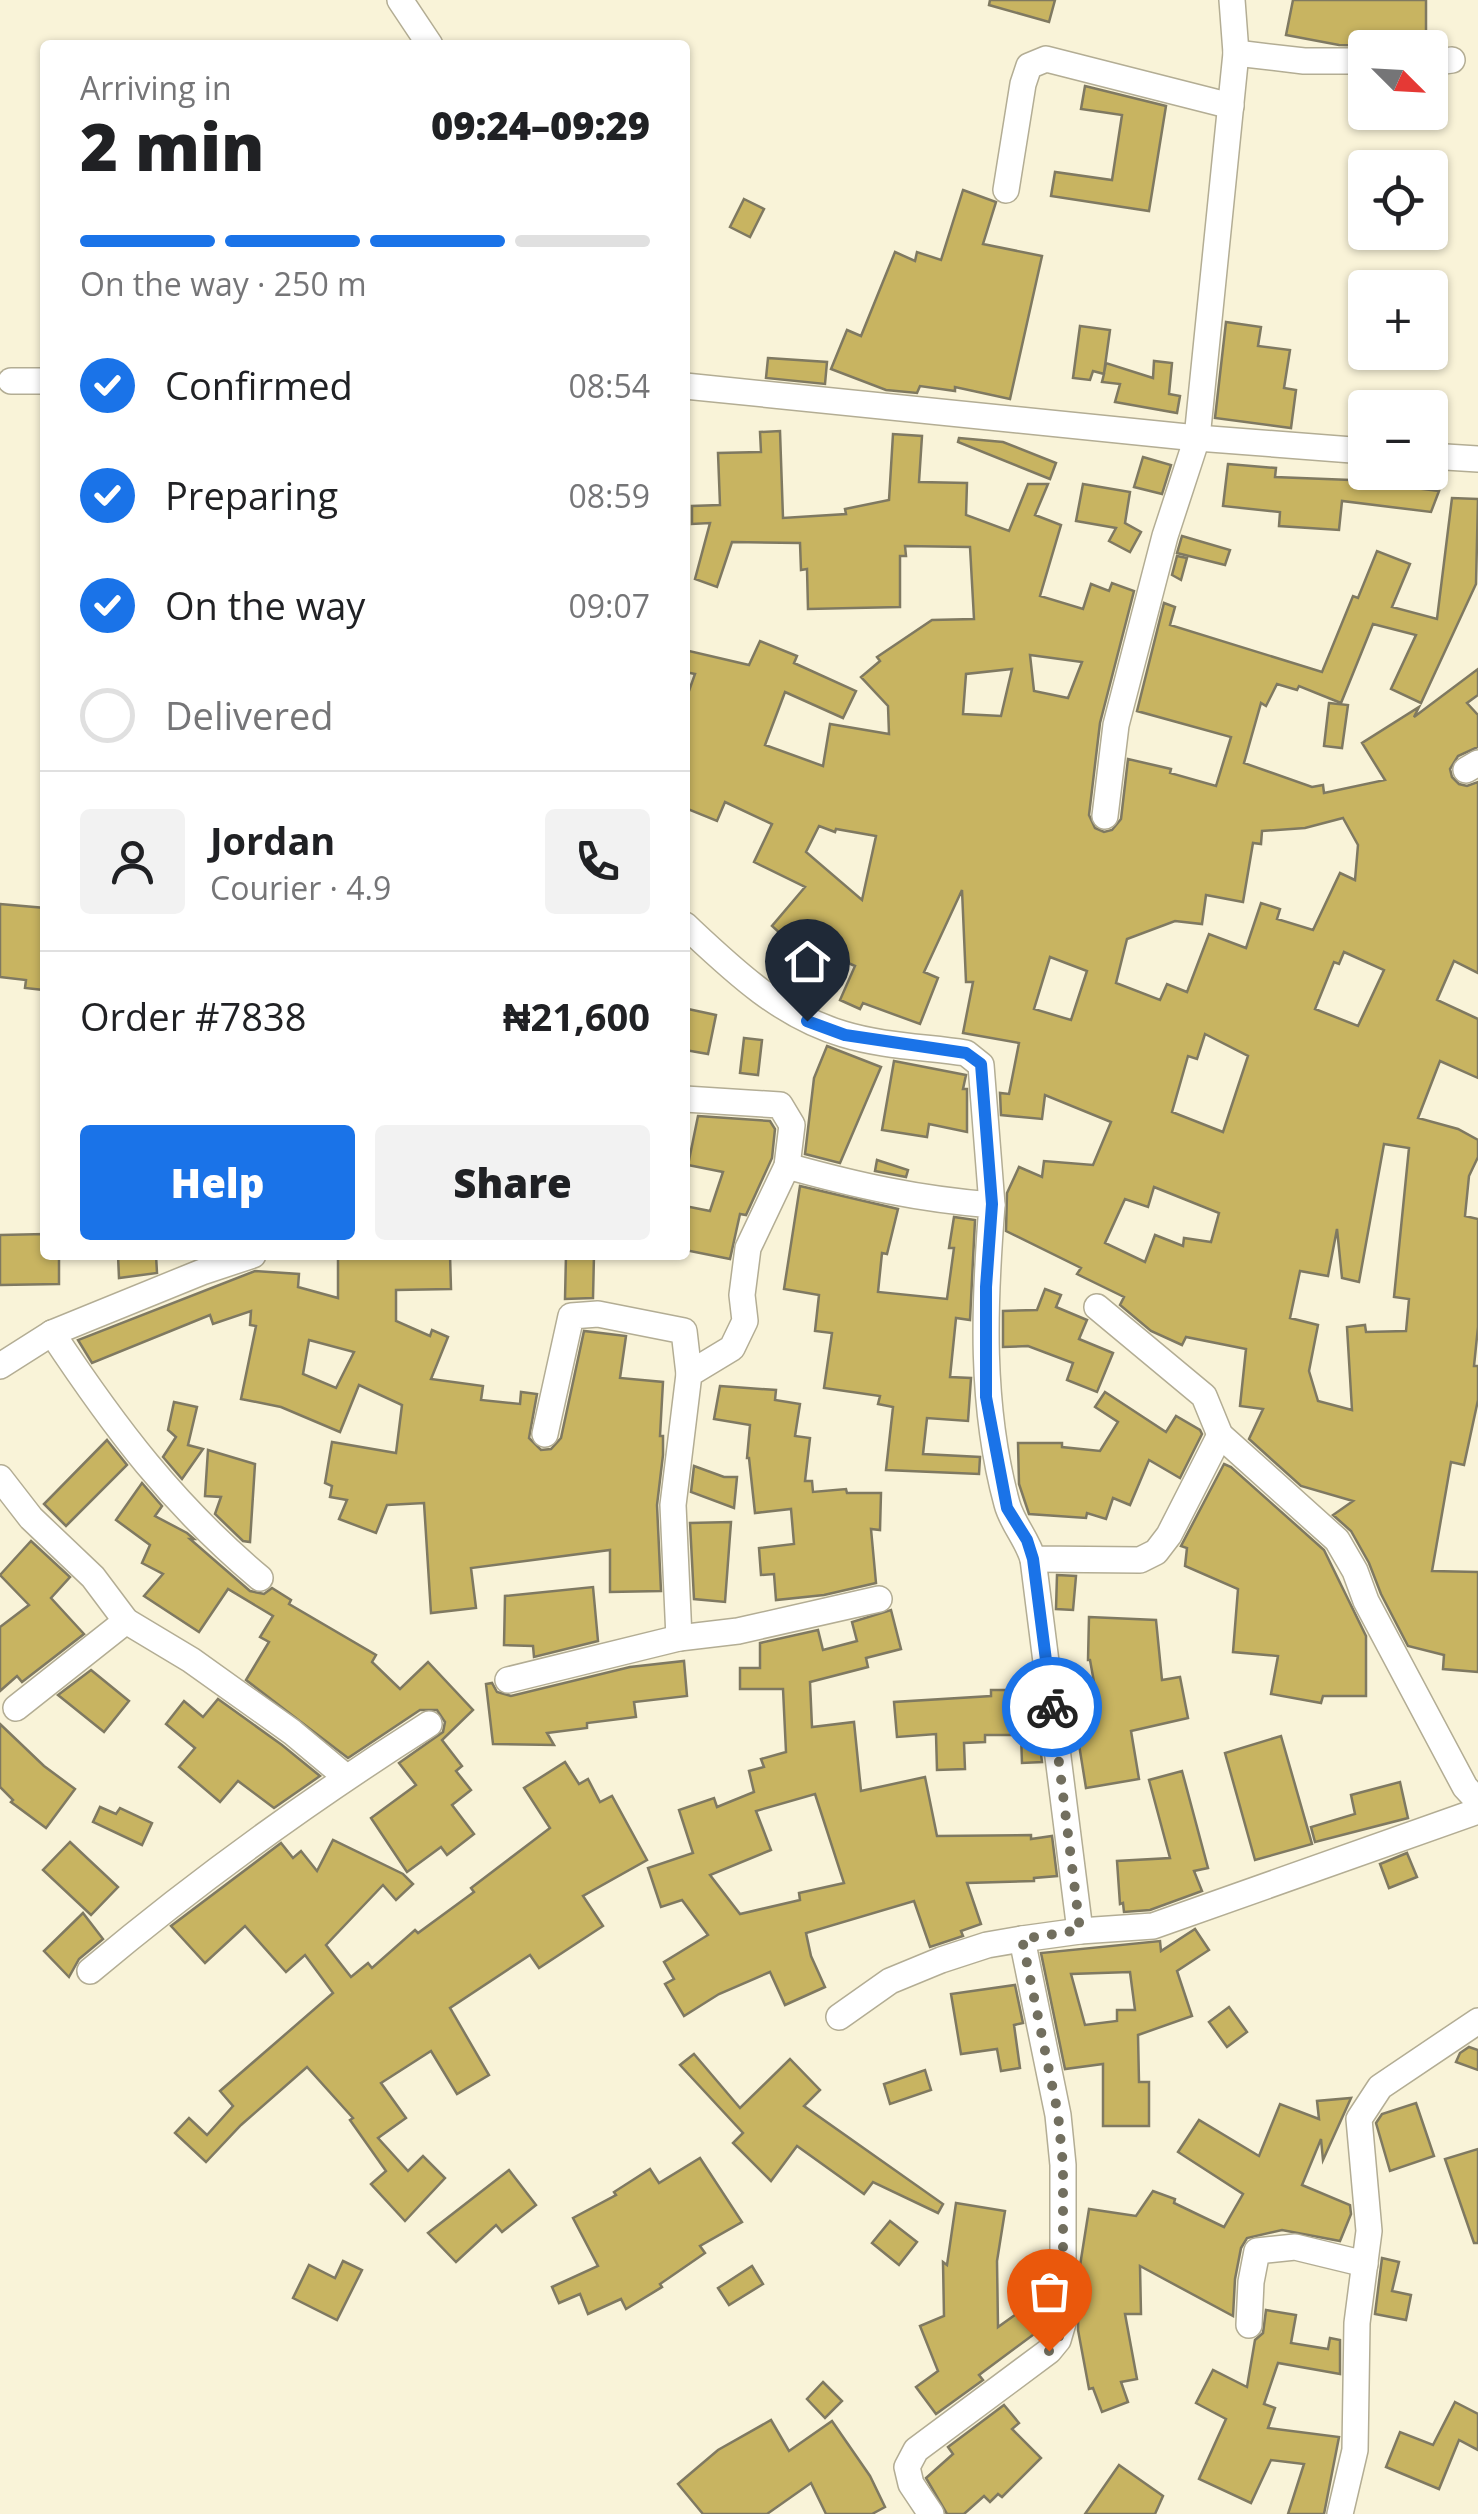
<!DOCTYPE html>
<meta charset="utf-8">
<style>
body{margin:0;font-family:"Open Sans",sans-serif;background:#f2f2f2;color:#202124;height:100vh;display:flex;flex-direction:column;font-size:38px;white-space:nowrap}
*{box-sizing:border-box;margin:0}
p{font-size:32px;color:#757577}
.icon{flex:none;width:55px;height:55px;fill:none;stroke:currentColor;stroke-width:2;stroke-linecap:round;stroke-linejoin:round}
.map{position:relative;flex:1;overflow:hidden}
.drawer{position:absolute;left:40px;top:40px;width:650px;height:1220px;display:flex;flex-direction:column;background:#fff;border-radius:10px;box-shadow:0 2px 8px #0004}
.drawer>*{flex:none}
.needle{width:65px;rotate:114deg}
.controls{position:absolute;left:1348px;top:30px;display:grid;gap:20px}
.controls a{display:grid;place-items:center;width:100px;height:100px;border-radius:10px;background:#fff;box-shadow:0 2px 8px #0004;font-size:50px}
.pin{position:absolute;display:grid;place-items:center;width:85px;height:85px;color:#fff;margin:-102px -42px;border-radius:50% 50% 50% 0;rotate:-45deg;box-shadow:0 0 10px #0007}
.pin .icon{rotate:45deg}
.courier{position:absolute;display:grid;place-items:center;width:100px;height:100px;margin:-50px;border:8px solid #1a73e8;border-radius:50%;background:#fff;color:#222;box-shadow:0 2px 12px #0007}
.overview em{font-style:normal;font-weight:800}
.overview div{display:flex;flex-direction:column-reverse}
.overview{display:flex;align-items:center;justify-content:space-between;height:170px;padding:0 40px}
h1{font-size:65px;font-weight:800;line-height:75px}
.bar{display:grid;grid-template-columns:repeat(4,1fr);gap:15px 10px;align-content:center;height:120px;padding:0 40px}
.bar i{height:12px;border-radius:8px;background:#e0e0e0}
.bar .active{background:#1a73e8}
.bar p{grid-column:span 4}
.line{display:flex;align-items:center;gap:25px;padding:0 40px;border-top:2px solid #e0e0e0}
.line div{flex:1}
.round{display:grid;place-items:center;flex:none;width:105px;height:105px;border-radius:10px;background:#f2f2f2}
ol{padding:0 40px;list-style:none}
li{display:flex;align-items:center;gap:30px;height:110px}
li p{margin-inline-start:auto}
li .icon{padding:10px;border-radius:50%;background:#1a73e8;color:#fff;stroke-width:4}
li:last-child{color:#757577}
li i{width:55px;height:55px;border:5px solid #e0e0e0;border-radius:50%}
.primary-button{display:flex;gap:20px;margin-top:auto;padding:20px 40px}
.primary-button a{flex:1;height:115px;border-radius:10px;background:#1a73e8;color:#fff;font-size:40px;font-weight:800;line-height:115px;text-align:center}
.primary-button a+a{background:#f2f2f2;color:#202124}
.map>svg:first-child{display:block}
</style>
<div class="map">
<svg width="1478" height="2514" viewBox="0 0 1478 2514">
<rect width="100%" height="100%" fill="#f9f3d8"/>
<g fill="#c8b461" stroke="#7f7961" stroke-width="2.5" fill-rule="evenodd">
<polygon points="990,0 1055,0 1049,22 989,5"/>
<polygon points="1293,0 1426,0 1426,47 1339,45 1286,35"/>
<polygon points="1085,86 1166,106 1149,211 1051,196 1055,172 1112,180 1122,115 1081,109"/>
<polygon points="963,190 996,202 983,244 1042,256 1010,399 955,387 955,391 920,386 917,393 886,390 831,369 847,330 861,336 895,252 915,261 917,252 941,260"/>
<polygon points="744,199 764,209 750,237 730,227"/>
<polygon points="1226,322 1261,327 1258,346 1290,350 1284,388 1296,390 1291,428 1215,418"/>
<polygon points="1080,326 1110,330 1104,373 1106,363 1153,378 1154,361 1172,363 1169,394 1180,396 1177,413 1115,402 1120,384 1102,382 1104,374 1093,371 1090,380 1073,378"/>
<polygon points="768,358 827,362 825,384 766,378"/>
<path d="M780,431L783,518L846,514L845,509L889,500L893,434L922,436L919,482L967,483L966,515L1009,531L1028,484H1048L1035,515L1061,525L1040,596L1083,609L1091,584L1109,591L1112,583L1134,591L1100,723L1089,815L1095,828L1104,832L1112,830L1121,819L1128,759L1171,769L1170,773L1216,786L1231,737L1137,711L1164,603L1175,607L1170,625L1322,672L1353,596L1358,598L1377,551L1410,564L1392,607L1437,619L1452,498L1478,499L1476,584L1421,703L1391,689L1416,635L1373,624L1341,703L1299,686L1297,690L1277,684L1266,706L1261,703L1244,763L1312,787L1323,785L1324,793L1385,780L1362,743L1419,707L1414,717L1478,669V695L1467,703L1478,715V747L1458,756L1450,769L1452,777L1459,784L1467,786L1478,782V973L1454,961L1437,1000L1478,1019V1078L1440,1061L1418,1118L1458,1129L1478,1140V1157L1469,1176L1465,1216L1478,1219V1327L1474,1366H1478V1400L1464,1465L1451,1462L1432,1571L1478,1572V1672L1443,1669L1444,1655L1408,1646L1381,1594L1369,1563L1351,1531L1333,1515L1353,1501L1301,1486L1249,1439L1263,1409L1240,1406L1246,1349L1186,1337L1182,1345L1151,1331L1120,1305L1124,1297L1077,1274L1081,1268L1006,1231L1007,1193L1019,1167L1042,1177L1044,1161L1093,1165L1111,1122L1045,1095L1042,1119L1001,1115L1000,1093L1009,1094L1019,1043L963,1033L973,982H966L962,890L924,972L938,978L920,1024L863,1003L860,1009L840,1000L855,966L815,948L807,958L772,926L805,887L754,862L772,824L725,802L717,821L685,808V702L695,674L685,672V650L749,665L760,641L797,656L794,663L856,691L843,718L785,692L765,745L823,766L830,724L889,734L888,706L861,677L880,661L877,657L932,620L974,619L970,547L905,546L906,556H900V607L808,609L807,569L801,570L800,543L732,542L717,587L695,579L710,523L692,524V506L720,505L718,453L761,452L760,432ZM1030,655L1082,662L1068,698L1034,691ZM1012,669L1001,716L963,714L966,674ZM1343,818L1358,845L1355,880L1340,873L1313,930L1277,919L1280,909L1261,903L1246,948L1209,934L1187,992L1167,984L1160,1000L1116,983L1127,939L1175,921L1202,924L1206,895L1243,902L1253,843L1261,844L1262,831L1305,828ZM819,826L835,832L836,829L876,836L862,900L806,852ZM1344,952L1384,970L1358,1026L1315,1009L1334,962L1339,964ZM1050,957L1087,971L1071,1020L1034,1009ZM1205,1034L1248,1056L1223,1132L1172,1112L1188,1056L1197,1059ZM1384,1144L1409,1148L1394,1297L1409,1299L1406,1331L1366,1332L1365,1325L1347,1327L1352,1410L1318,1401L1309,1371L1318,1325L1290,1318L1300,1271L1328,1276L1337,1229L1342,1278L1359,1282ZM1154,1187L1219,1213L1211,1242L1184,1238L1183,1246L1155,1235L1145,1262L1105,1243L1125,1199L1148,1207Z"/>
<polygon points="959,438 1003,442 1056,463 1050,479 958,442"/>
<polygon points="1143,457 1171,465 1162,494 1134,487"/>
<polygon points="1228,464 1276,468 1275,477 1351,480 1439,491 1431,512 1342,501 1339,530 1279,526 1280,512 1223,506"/>
<polygon points="1083,484 1130,492 1125,523 1141,532 1130,552 1109,541 1116,528 1076,521"/>
<polygon points="1182,536 1230,550 1225,565 1177,553"/>
<polygon points="1177,556 1187,558 1181,580 1172,575"/>
<polygon points="1329,703 1348,705 1342,748 1324,746"/>
<polygon points="0,904 45,908 44,990 25,988 26,980 0,977"/>
<polygon points="688,1009 716,1015 708,1054 685,1050"/>
<polygon points="744,1038 762,1040 758,1075 740,1073"/>
<polygon points="827,1046 881,1067 840,1163 805,1154 814,1078"/>
<polygon points="894,1061 966,1075 963,1089 967,1089 967,1132 929,1124 927,1137 882,1130"/>
<polygon points="698,1116 770,1121 775,1129 772,1158 746,1215 740,1214 730,1259 685,1250 685,1206 710,1211 723,1172 688,1165"/>
<polygon points="877,1160 908,1170 906,1177 875,1171"/>
<polygon points="800,1186 898,1209 887,1254 882,1253 878,1292 947,1299 954,1248 949,1248 954,1217 975,1220 970,1320 956,1318 950,1377 971,1378 968,1421 927,1418 923,1454 980,1457 979,1474 886,1470 893,1407 878,1404 880,1396 824,1388 832,1333 815,1331 819,1295 784,1289"/>
<polygon points="45,1234 45,1255 59,1255 59,1284 0,1285 0,1235"/>
<polygon points="118,1255 156,1255 157,1273 119,1278"/>
<path d="M338,1255H450L451,1289L396,1290V1321L430,1336L432,1330L448,1337L431,1379L483,1386L481,1400L520,1404L521,1392L537,1394L529,1438L541,1450L551,1449L561,1438L584,1331L626,1336L620,1378L663,1382L660,1436H663V1455L657,1505L661,1591L610,1592V1550L471,1568L476,1608L431,1613L424,1503L387,1505L376,1533L339,1519L347,1500L330,1497L332,1486L325,1483L332,1442L396,1453L402,1405L359,1385L340,1432L281,1407L241,1399L256,1326L250,1325L251,1311L213,1324L210,1315L92,1363L78,1340L255,1271L299,1274L298,1287L338,1298ZM309,1340L354,1352L336,1388L303,1374Z"/>
<polygon points="566,1255 594,1255 593,1298 565,1299"/>
<polygon points="1045,1289 1061,1295 1056,1307 1087,1320 1079,1339 1113,1353 1097,1392 1067,1380 1073,1363 1028,1346 1003,1347 1003,1311 1037,1310"/>
<polygon points="720,1386 776,1390 775,1400 800,1404 795,1436 810,1438 805,1481 812,1481 813,1492 846,1489 847,1493 881,1493 880,1530 871,1529 876,1583 824,1595 776,1600 774,1574 761,1575 759,1548 794,1544 791,1509 755,1513 749,1458 747,1458 750,1425 714,1419"/>
<polygon points="1105,1392 1166,1432 1176,1416 1200,1430 1202,1434 1180,1478 1149,1460 1130,1505 1113,1498 1106,1519 1087,1513 1086,1518 1029,1514 1019,1484 1018,1443 1062,1443 1062,1447 1100,1451 1118,1422 1095,1407"/>
<polygon points="174,1402 197,1407 188,1445 203,1449 182,1479 163,1457 176,1437 168,1430"/>
<polygon points="107,1440 127,1465 66,1526 44,1504"/>
<polygon points="208,1450 255,1464 250,1542 243,1541 215,1514 221,1497 205,1496"/>
<polygon points="1224,1464 1231,1467 1324,1550 1366,1636 1366,1696 1323,1696 1321,1703 1271,1694 1278,1656 1233,1652 1238,1589 1185,1566 1187,1548 1181,1546"/>
<polygon points="694,1466 724,1477 737,1477 734,1508 691,1492"/>
<polygon points="142,1483 162,1506 155,1516 187,1533 194,1539 190,1539 250,1591 264,1594 272,1588 291,1600 289,1604 376,1655 372,1662 400,1689 428,1662 473,1710 442,1740 462,1766 456,1771 471,1790 452,1805 474,1834 447,1855 441,1847 407,1872 371,1818 416,1785 399,1763 443,1732 445,1722 437,1710 420,1710 348,1758 246,1680 269,1642 260,1637 273,1616 228,1589 199,1632 144,1596 163,1574 142,1563 150,1545 116,1520"/>
<polygon points="731,1522 725,1602 694,1599 690,1523"/>
<polygon points="31,1541 70,1577 51,1598 84,1634 22,1682 17,1676 0,1691 0,1627 29,1605 0,1575"/>
<polygon points="1057,1575 1076,1576 1073,1610 1056,1609"/>
<polygon points="593,1587 598,1641 534,1657 533,1646 504,1645 505,1596"/>
<path d="M891,1610L901,1649L866,1658L868,1667L810,1682L812,1727L854,1722L861,1791L925,1777L937,1836L1031,1835V1839L1052,1836L1057,1876L1034,1878V1881L967,1883L981,1924L961,1931L963,1936L930,1947L914,1901L806,1933L811,1956L825,1987L785,2005L770,1972L719,1994L684,2016L665,1984L674,1979L664,1962L708,1935L682,1900L661,1907L648,1868L693,1853L679,1810L714,1798L717,1807L754,1792L749,1771L764,1767L761,1759L786,1752L783,1689H740V1668H760V1643L818,1630L823,1650L857,1641L852,1622ZM815,1794L844,1883L799,1893L800,1900L740,1914L710,1875L771,1850L756,1811Z"/>
<polygon points="1089,1617 1156,1620 1162,1680 1180,1677 1188,1718 1131,1731 1139,1779 1086,1788 1077,1732 1071,1731 1067,1699 1098,1704 1090,1660 1088,1660"/>
<polygon points="684,1661 687,1696 634,1702 636,1717 587,1723 587,1728 547,1733 554,1745 493,1744 486,1684 492,1683 497,1692 511,1696 630,1667"/>
<polygon points="91,1670 129,1701 104,1732 58,1695"/>
<polygon points="991,1690 1033,1690 1042,1762 1022,1763 1021,1735 985,1735 985,1742 964,1743 965,1769 937,1770 936,1734 897,1737 894,1702 991,1696"/>
<polygon points="218,1699 282,1745 320,1776 274,1808 238,1781 220,1802 179,1767 195,1748 166,1724 184,1701 203,1717"/>
<polygon points="0,1724 44,1766 75,1789 46,1828 11,1802 13,1800 0,1787"/>
<polygon points="1281,1736 1312,1844 1255,1860 1225,1753"/>
<polygon points="565,1762 579,1784 588,1779 600,1802 612,1796 647,1860 583,1896 603,1926 539,1968 530,1955 450,2008 489,2075 457,2094 431,2051 381,2083 406,2118 378,2138 408,2171 423,2156 445,2178 405,2221 371,2184 386,2171 350,2120 353,2118 307,2067 241,2125 206,2162 175,2133 189,2118 207,2135 233,2106 220,2091 333,1993 305,1955 286,1972 245,1926 205,1963 171,1926 281,1843 293,1858 301,1851 317,1871 333,1840 403,1874 413,1884 396,1900 383,1885 326,1945 351,1977 368,1963 372,1968 415,1930 418,1933 474,1892 471,1888 550,1828 524,1788"/>
<polygon points="1182,1771 1208,1868 1194,1871 1202,1891 1150,1910 1124,1912 1123,1903 1120,1904 1117,1861 1170,1858 1149,1780"/>
<polygon points="1400,1782 1408,1818 1315,1842 1311,1827 1355,1814 1351,1795"/>
<polygon points="100,1807 116,1814 120,1808 152,1823 142,1845 93,1822"/>
<polygon points="70,1842 118,1887 91,1915 43,1870"/>
<polygon points="1407,1853 1417,1877 1389,1888 1380,1864"/>
<polygon points="83,1913 103,1939 79,1959 69,1977 44,1951"/>
<path d="M1195,1929L1209,1950L1177,1971L1192,2016L1138,2035L1139,2082H1149V2126H1103V2064L1065,2069L1041,1953L1160,1941L1161,1951ZM1130,1972L1135,2010H1117V2021L1085,2025L1071,1974Z"/>
<polygon points="1015,1985 1023,2023 1014,2025 1020,2068 1001,2071 997,2049 961,2054 951,1994"/>
<polygon points="1229,2007 1247,2032 1227,2047 1209,2022"/>
<polygon points="1469,2047 1478,2050 1478,2070 1456,2062 1460,2053"/>
<polygon points="694,2054 740,2108 790,2059 820,2090 804,2106 943,2204 938,2213 873,2182 864,2194 797,2146 771,2181 733,2143 743,2133 680,2065"/>
<polygon points="925,2070 931,2090 890,2104 884,2084"/>
<polygon points="1351,2098 1323,2160 1321,2139 1302,2185 1350,2205 1351,2214 1340,2241 1282,2230 1247,2238 1241,2248 1235,2279 1233,2316 1140,2266 1141,2314 1125,2314 1137,2379 1121,2382 1128,2402 1102,2412 1093,2388 1089,2389 1078,2330 1079,2272 1089,2209 1136,2216 1153,2191 1175,2199 1174,2203 1224,2227 1243,2194 1178,2152 1199,2120 1259,2156 1280,2104 1319,2119 1317,2101"/>
<polygon points="1416,2103 1434,2156 1390,2171 1376,2123 1382,2114"/>
<polygon points="1478,2149 1478,2243 1474,2243 1445,2159"/>
<polygon points="700,2158 742,2222 700,2246 705,2253 660,2284 662,2287 626,2309 621,2299 588,2314 580,2294 559,2303 552,2287 598,2266 573,2218 616,2195 614,2192 650,2169 659,2183"/>
<polygon points="509,2170 536,2205 502,2232 496,2225 456,2262 428,2233"/>
<polygon points="956,2203 1005,2211 997,2261 998,2327 1033,2302 1047,2321 1045,2326 979,2375 983,2380 936,2414 916,2387 938,2371 920,2326 944,2316 943,2262 947,2265"/>
<polygon points="890,2221 917,2242 899,2265 872,2243"/>
<polygon points="1382,2258 1399,2262 1392,2291 1411,2295 1406,2320 1375,2314"/>
<polygon points="343,2261 362,2270 337,2320 293,2298 309,2265 335,2278"/>
<polygon points="752,2266 763,2284 729,2305 718,2288"/>
<polygon points="1266,2310 1296,2315 1291,2343 1328,2349 1330,2338 1340,2340 1340,2374 1278,2363 1264,2404 1275,2408 1268,2428 1339,2437 1324,2514 1288,2514 1304,2464 1271,2460 1251,2503 1199,2479 1226,2419 1196,2403 1213,2370 1247,2387 1255,2340 1263,2333"/>
<polygon points="823,2382 842,2401 825,2418 807,2399"/>
<polygon points="1455,2402 1478,2414 1478,2450 1459,2440 1439,2489 1386,2467 1400,2432 1433,2445"/>
<polygon points="1004,2405 1019,2423 1012,2429 1041,2458 1002,2497 998,2494 990,2502 984,2496 964,2514 947,2514 926,2478 953,2454 948,2447"/>
<polygon points="771,2420 789,2451 832,2421 870,2476 885,2507 872,2514 826,2514 811,2483 767,2514 703,2514 678,2484 718,2450"/>
<polygon points="1119,2465 1163,2496 1155,2514 1085,2514"/>
</g>
<g fill="none" stroke-linecap="round" stroke-linejoin="round">
<defs>
<g id="minor">
<polyline points="400,0 430,45"/>
<polyline points="1236,53 1304,61 1365,61"/>
<polyline points="1430,63 1452,60"/>
<polyline points="1006,190 1023,84 1029,66 1046,59 1231,106"/>
<polyline points="11,381 45,381"/>
<polyline points="685,386 1197,438 1365,451"/>
<polyline points="1430,456 1478,459"/>
<polyline points="1466,770 1478,763"/>
<polyline points="1105,816 1116,725 1165,536 1197,438 1236,53 1232,0"/>
<path d="M685,925C732,969 779,1015 843,1034C882,1046 926,1047 966,1053L981,1065L992,1205"/>
<path d="M787,1166C859,1186 918,1199 992,1205C984,1305 980,1405 1007,1504C1012,1523 1027,1539 1033,1559L1140,1560L1156,1552L1169,1535L1220,1435"/>
<polyline points="1097,1307 1204,1396 1220,1435 1337,1540 1355,1571 1366,1601 1465,1787 1478,1801"/>
<path d="M52,1333C115,1428 173,1505 260,1578"/>
<polyline points="0,1366 52,1333 202,1272 253,1255"/>
<polyline points="545,1434 571,1316 598,1314 684,1331 689,1374"/>
<polyline points="0,1478 31,1518 93,1577 126,1621 191,1660 292,1732 346,1777"/>
<polyline points="1033,1559 1080,1931"/>
<polyline points="679,1638 673,1505 689,1374 732,1348 745,1321 742,1295 748,1248 787,1166 792,1125 780,1105 685,1099"/>
<polyline points="508,1680 679,1638 738,1631 879,1599"/>
<polyline points="16,1708 126,1621"/>
<path d="M90,1971C197,1881 311,1799 429,1724"/>
<polyline points="839,2017 890,1981 941,1960 987,1945 1022,1939 1080,1931 1153,1926 1478,1811"/>
<polyline points="1249,2325 1251,2282 1257,2251 1295,2247 1365,2264"/>
<polyline points="931,2514 911,2484 907,2467 916,2450 1049,2351 1058,2340 1063,2323 1063,2165 1058,2115 1022,1939"/>
<polyline points="1340,2514 1355,2450 1357,2323 1369,2231 1359,2119 1380,2087 1478,2021"/>
</g>
</defs>
<use href="#minor" stroke="#b3ad94" stroke-width="28"/>
<use href="#minor" stroke="#fff" stroke-width="25"/>
</g>
<g fill="none" stroke-linecap="round" stroke-linejoin="round">
<polyline stroke="#726f5f" stroke-width="10" stroke-dasharray="0 18" points="1049,2351 1058,2340 1063,2323 1063,2165 1058,2114 1022,1939 1080,1930 1052,1707"/>
<polyline stroke="#1a73e8" stroke-width="12" points="807,1021 845,1035 966,1053 981,1064 992,1204 986,1287 986,1397 1007,1508 1027,1540 1033,1559 1052,1707"/>
</g>
</svg>
<div class="controls">
<a><svg class="needle" viewBox="-14 -14 28 28"><path d="M0-13l5 13h-10z" fill="#e53935"/><path d="M0 13l5-13h-10z" fill="#757577"/></svg></a>
<a><svg class="icon" aria-label="locate" viewBox="0 0 24 24"><circle cx="12" cy="12" r="6"/><path d="M12 2v4M12 18v4M2 12h4M18 12h4"/></svg></a>
<a>+</a>
<a>−</a>
</div>
<div class="pin" style="left:1049px;top:2351px;background:#ea580c"><svg class="icon" aria-label="bag" viewBox="0 0 24 24"><path d="M5 8h14l-1 12H6zM9 8a3 3 0 0 1 6 0"/></svg></div>
<div class="pin" style="left:807px;top:1021px;background:#1f2937"><svg class="icon" aria-label="home" viewBox="0 0 24 24"><path d="M3 11l9-7 9 7M6 9v11h12V9"/></svg></div>
<div class="courier" style="left:1052px;top:1707px"><svg class="icon" aria-label="bike" viewBox="0 0 24 24"><circle cx="6" cy="16" r="4"/><circle cx="18" cy="16" r="4"/><path d="M6 16l4-8h5l3 8M10 8l3 8H6M13 5h3"/></svg></div>
<section class="drawer">
<div class="overview"><div><h1>2 min</h1><p>Arriving in</p></div><em>09:24–09:29</em></div>
<div class="bar"><i class="active"></i><i class="active"></i><i class="active"></i><i></i><p>On the way · 250 m</p></div>
<ol>
<li><svg class="icon" aria-label="check" viewBox="0 0 24 24"><path d="M5 12l5 5 9-10"/></svg>Confirmed<p>08:54</p></li>
<li><svg class="icon" aria-label="check" viewBox="0 0 24 24"><path d="M5 12l5 5 9-10"/></svg>Preparing<p>08:59</p></li>
<li><svg class="icon" aria-label="check" viewBox="0 0 24 24"><path d="M5 12l5 5 9-10"/></svg>On the way<p>09:07</p></li>
<li><i></i>Delivered</li>
</ol>
<div class="line" style="height:180px"><a class="round"><svg class="icon" aria-label="person" viewBox="0 0 24 24"><circle cx="12" cy="8" r="4"/><path d="M4 21q1-7 8-7t8 7"/></svg></a><div><b>Jordan</b><p>Courier · 4.9</p></div><a class="round"><svg class="icon" aria-label="phone" viewBox="0 0 24 24"><path d="M5 4h4l2 5-3 2q2 4 5 5l2-3 5 2v4C11 20 4 13 5 4z"/></svg></a></div>
<div class="line" style="height:130px"><div>Order #7838</div><b>₦21,600</b></div>
<div class="primary-button"><a>Help</a><a>Share</a></div>
</section>
</div>
